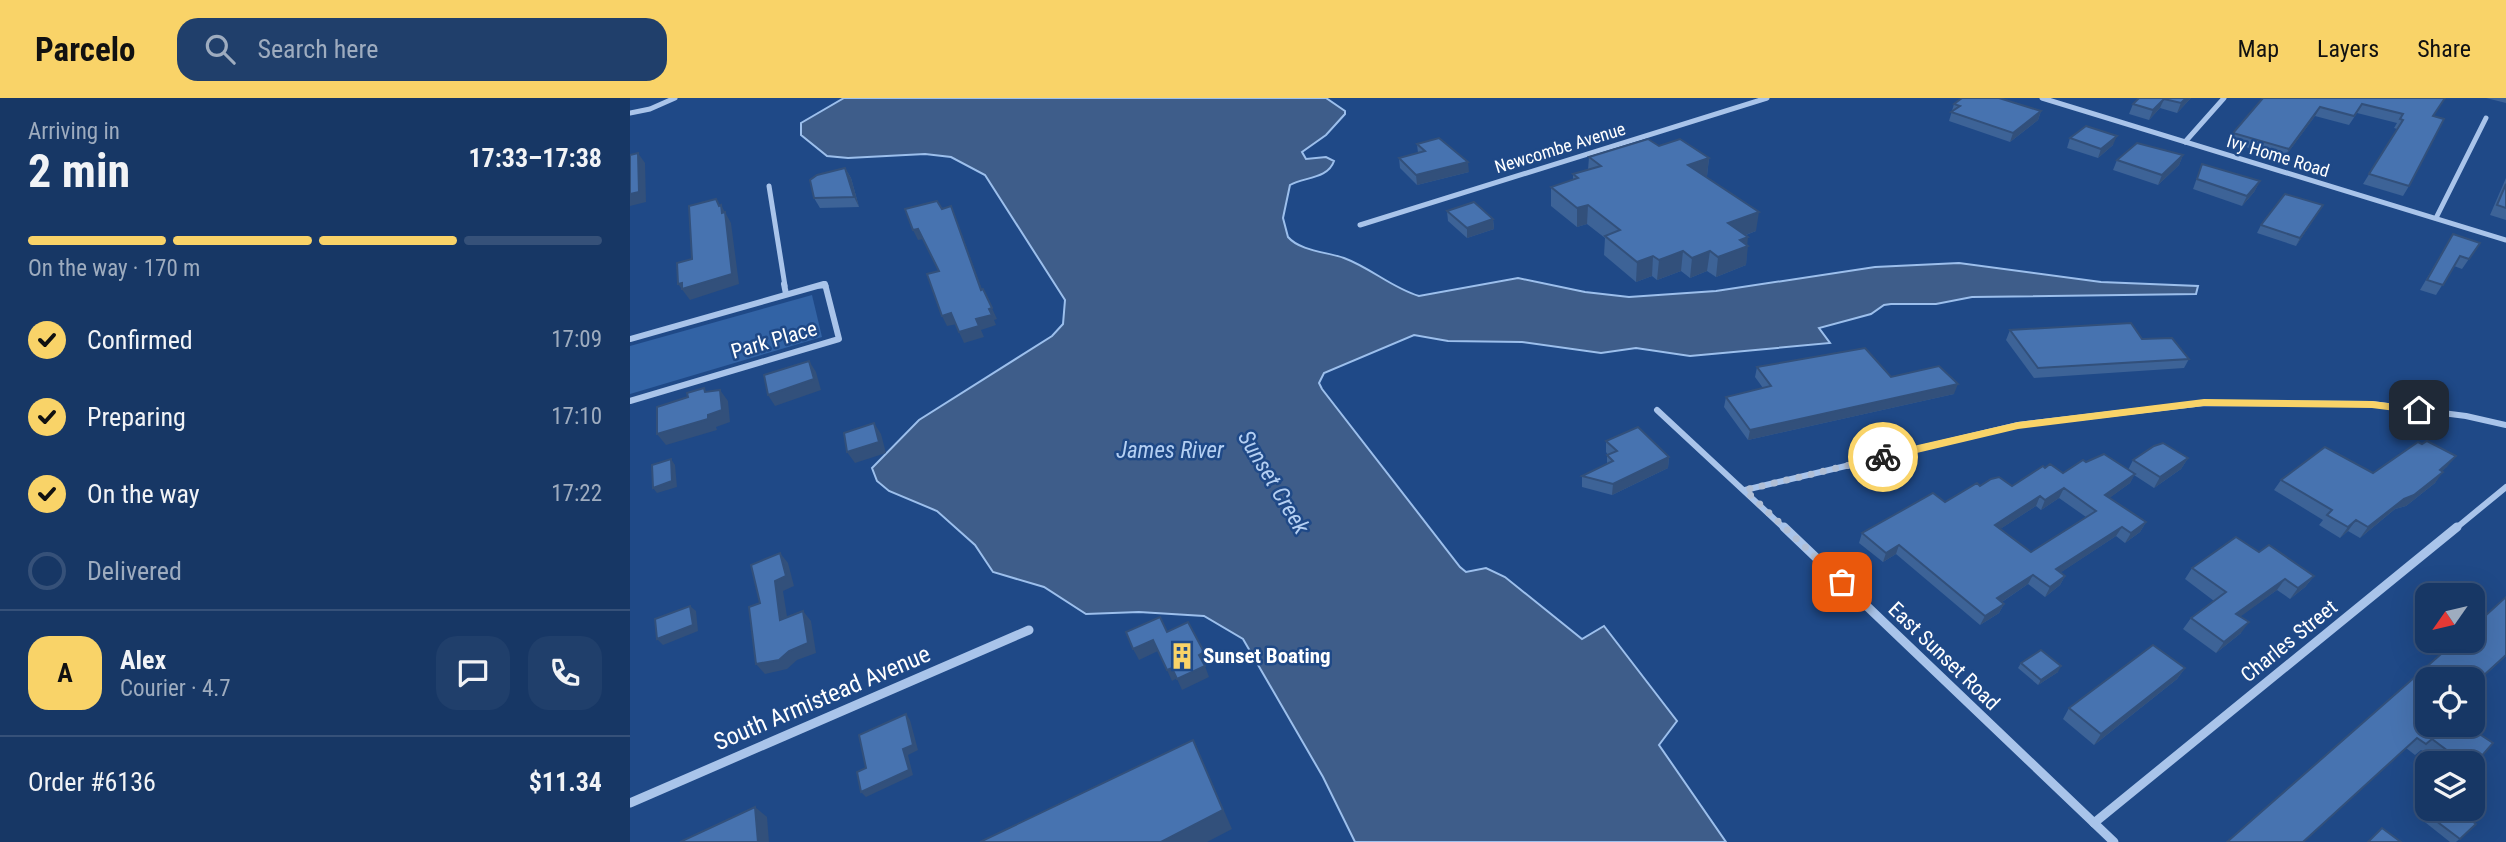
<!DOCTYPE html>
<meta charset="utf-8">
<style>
body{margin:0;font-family:"Roboto Condensed",sans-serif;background:#203f6b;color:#f1f3f6;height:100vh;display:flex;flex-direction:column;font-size:26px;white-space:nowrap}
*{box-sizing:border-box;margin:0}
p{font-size:23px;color:#9eacbf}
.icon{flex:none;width:38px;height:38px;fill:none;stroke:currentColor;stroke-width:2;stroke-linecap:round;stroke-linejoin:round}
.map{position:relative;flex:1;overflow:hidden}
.side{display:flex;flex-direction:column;background:#173765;width:630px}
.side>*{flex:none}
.needle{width:46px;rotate:236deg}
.controls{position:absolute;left:1785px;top:485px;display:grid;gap:14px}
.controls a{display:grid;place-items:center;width:70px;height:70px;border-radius:14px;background:#173765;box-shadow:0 7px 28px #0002,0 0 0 2px #365179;font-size:35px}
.pin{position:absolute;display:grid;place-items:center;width:60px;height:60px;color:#fff;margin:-30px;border-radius:14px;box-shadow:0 4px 10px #0006}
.courier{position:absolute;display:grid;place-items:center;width:70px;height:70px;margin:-35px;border:5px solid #f9d368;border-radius:50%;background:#fff;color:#222;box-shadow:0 2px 9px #0007}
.overview em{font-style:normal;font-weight:700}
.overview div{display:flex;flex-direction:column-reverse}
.overview{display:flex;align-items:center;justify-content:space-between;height:119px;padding:0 28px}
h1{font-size:46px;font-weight:700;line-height:52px}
.bar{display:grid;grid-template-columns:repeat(4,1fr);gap:10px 7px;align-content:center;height:84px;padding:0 28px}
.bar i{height:9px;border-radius:5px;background:#365179}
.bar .selected{background:#f9d368}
.bar p{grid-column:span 4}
.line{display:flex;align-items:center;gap:18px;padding:0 28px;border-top:2px solid #365179}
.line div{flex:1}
.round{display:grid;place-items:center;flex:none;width:74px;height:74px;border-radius:21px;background:#203f6b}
ol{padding:0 28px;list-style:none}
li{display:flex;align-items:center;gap:21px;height:77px}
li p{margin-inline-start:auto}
li .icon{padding:7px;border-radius:50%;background:#f9d368;color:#111;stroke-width:4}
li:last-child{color:#9eacbf}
li i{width:38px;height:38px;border:4px solid #365179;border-radius:50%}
header{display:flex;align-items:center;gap:42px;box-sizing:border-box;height:98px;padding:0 35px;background:#f9d368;color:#111}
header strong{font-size:33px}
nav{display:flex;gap:38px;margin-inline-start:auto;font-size:24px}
.search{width:490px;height:63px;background:#203f6b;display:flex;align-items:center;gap:18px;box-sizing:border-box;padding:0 24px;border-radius:21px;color:#9eacbf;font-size:26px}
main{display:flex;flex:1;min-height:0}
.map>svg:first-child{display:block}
</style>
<header>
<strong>Parcelo</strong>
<div class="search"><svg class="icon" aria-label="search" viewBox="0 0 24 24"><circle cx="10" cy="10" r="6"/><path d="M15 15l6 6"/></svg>Search here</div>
<nav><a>Map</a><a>Layers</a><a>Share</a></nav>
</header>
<main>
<section class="side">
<div class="overview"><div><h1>2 min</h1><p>Arriving in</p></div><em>17:33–17:38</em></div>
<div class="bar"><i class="selected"></i><i class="selected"></i><i class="selected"></i><i></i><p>On the way · 170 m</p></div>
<ol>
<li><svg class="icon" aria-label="check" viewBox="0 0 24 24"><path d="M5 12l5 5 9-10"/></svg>Confirmed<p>17:09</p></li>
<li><svg class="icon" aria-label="check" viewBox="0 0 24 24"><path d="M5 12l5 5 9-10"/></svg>Preparing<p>17:10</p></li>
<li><svg class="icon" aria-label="check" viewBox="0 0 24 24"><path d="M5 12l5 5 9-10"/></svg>On the way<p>17:22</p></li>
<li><i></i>Delivered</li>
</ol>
<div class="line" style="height:126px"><b class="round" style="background:#f9d368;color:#111">A</b><div><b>Alex</b><p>Courier · 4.7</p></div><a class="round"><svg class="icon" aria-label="chat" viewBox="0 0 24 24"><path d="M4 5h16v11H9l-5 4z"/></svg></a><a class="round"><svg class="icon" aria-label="phone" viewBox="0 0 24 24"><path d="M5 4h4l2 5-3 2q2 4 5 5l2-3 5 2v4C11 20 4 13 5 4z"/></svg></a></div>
<div class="line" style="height:91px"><div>Order #6136</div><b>$11.34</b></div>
</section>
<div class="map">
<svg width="1876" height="744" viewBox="0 0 1876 744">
<rect width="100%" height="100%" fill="#1f4987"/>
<polygon fill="#3263a5" points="182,197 192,239 0,296 0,248"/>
<path fill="#3e5d8a" stroke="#9cbfec" stroke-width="2" d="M214,0H696L715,13V16L696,37L672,54L676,61L696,59L704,63C698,81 674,79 660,87L653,120L658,139C670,153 697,154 714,160C741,170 762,190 789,198L888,180L955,194L999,199L1086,193L1245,169L1329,165L1471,184L1568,188L1566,196L1342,199L1306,206H1261L1254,207L1241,216L1189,230L1200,245L1060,258L1006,250L971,255L892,244L818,243L784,237L694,275L689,285L692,291L830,469L836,474L856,470L875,479L952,541L974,528L1047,623L1029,647L1096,744H725L693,679L613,541L574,518L509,514L456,516L414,489L363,474L345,447L307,413L259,393L247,383L242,370L289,322L422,238L433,226L435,202L355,77L321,59L295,56L218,60L197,58L171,37V25Z"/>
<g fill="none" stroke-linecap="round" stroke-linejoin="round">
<g stroke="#a9c4ea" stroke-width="5">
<polyline points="1412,0 1876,142"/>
<polyline points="0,15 20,11 45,0"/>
<polyline points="1555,44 1594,0"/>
<polyline points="139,88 155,188"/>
<polyline points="1806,120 1856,20"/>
<polyline points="730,127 1137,0"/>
<polyline points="188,188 196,188"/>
</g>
<g stroke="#a9c4ea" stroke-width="6">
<polyline points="154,186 156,196"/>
<polyline points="0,241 194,186"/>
<polyline points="0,303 209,241 195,186"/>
<polyline points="1027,312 1155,431"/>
<polyline points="1115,392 1388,327 1574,305 1742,306 1836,318 1876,327"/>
<polyline points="1825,431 1876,389"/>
</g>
<g stroke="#a9c4ea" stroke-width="9">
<polyline points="1154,429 1484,744"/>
<polyline points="0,705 399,532"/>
<polyline points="1464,725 1827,429"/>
</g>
</g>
<g fill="#3d6397" fill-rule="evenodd">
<polygon points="1509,0 1561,0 1547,15 1530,10 1519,22 1499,16 1503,6"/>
<polygon points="1633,0 1815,0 1803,18 1779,88 1773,98 1733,86 1767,31 1764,30 1767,25 1727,15 1719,27 1685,18 1654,60 1598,44 1603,35"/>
<polygon points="1856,0 1876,0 1876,5"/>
<polygon points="1324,6 1411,13 1408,22 1380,44 1319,23"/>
<polygon points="1440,40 1483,47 1468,60 1437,50"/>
<polygon points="787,46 839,74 787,87 770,70 769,60 788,55"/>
<polygon points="1029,48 1079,60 1077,78 1076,79 1126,133 1116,137 1117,147 1116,167 1086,179 1077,173 1060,180 1051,173 1027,182 1022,178 1006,184 974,157 975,140 957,126 947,129 921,108 921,89 943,82 943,76 958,72 959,59"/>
<polygon points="1553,57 1549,67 1528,87 1483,72 1487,62"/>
<polygon points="1572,66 1630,83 1624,94 1612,108 1563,91"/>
<polygon points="215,70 221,80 229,109 190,110 184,100"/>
<polygon points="1876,80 1876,122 1860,117"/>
<polygon points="817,113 863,121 864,131 837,140 818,123"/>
<polygon points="1688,115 1666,148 1627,135 1631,127"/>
<polygon points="1823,136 1850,145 1832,171 1824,168 1806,197 1790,192"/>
<polygon points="1380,232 1512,241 1559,261 1554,270 1404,280 1376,242"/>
<polygon points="1127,269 1261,279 1324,296 1118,342 1094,309 1096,299 1133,290 1125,279"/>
<polygon points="976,343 1039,359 1038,370 982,397 952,389 952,378 977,366 977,357 978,357 976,354"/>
<polygon points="1792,346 1826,358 1812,373 1805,385 1776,408 1765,411 1730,440 1718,433 1710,440 1689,427 1693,422 1644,392 1651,382 1743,375"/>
<path d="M1558,360L1551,371L1524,390L1504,377L1500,385L1479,400L1516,424L1510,434L1495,445L1486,438L1431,474L1435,478L1430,487L1415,499L1398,486L1372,504L1374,506L1369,515L1350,527L1266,456L1253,464L1229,445L1232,435L1315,404L1350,388H1382L1415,370L1433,375L1456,364L1498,372L1503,362ZM1429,400L1456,419L1401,454L1370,431L1406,408L1411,412Z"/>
<polygon points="1629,454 1684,478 1675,489 1660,501 1647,492 1610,518 1611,535 1586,555 1553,531 1561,520 1584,503 1555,481 1562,470"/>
<polygon points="1843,542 1876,558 1843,588 1843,581 1797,626 1843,665 1809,665 1791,652 1785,657 1776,650"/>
<polygon points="1391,565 1428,574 1408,587 1388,570"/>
<polygon points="1555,570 1547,581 1464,647 1433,621 1439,610"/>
<polygon points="1802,710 1846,726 1826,744 1820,744 1791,721"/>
</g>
<g fill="#32507b">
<polygon points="1556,0 1561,0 1547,15 1551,5"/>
<polygon points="1534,1 1530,10 1519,22 1523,12"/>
<polygon points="1690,9 1685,18 1654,60 1659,51"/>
<polygon points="1411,13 1408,22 1380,44 1383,35"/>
<polygon points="1487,38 1483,47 1468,60 1471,51"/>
<polygon points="8,55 15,65 16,104 0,108 0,96"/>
<polygon points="1553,57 1549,67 1528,87 1532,77"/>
<polygon points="1079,60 1077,78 1056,85 1058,67"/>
<polygon points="838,64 839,74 787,87 786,77"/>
<polygon points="215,70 221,80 229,109 224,99"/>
<polygon points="1630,83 1624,94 1612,108 1617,98"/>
<polygon points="86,101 92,110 91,107 101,125 109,186 60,202 48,186 52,185 89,108"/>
<polygon points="958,107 957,126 947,129 947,110"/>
<polygon points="1693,107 1688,115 1666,148 1670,140"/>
<polygon points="321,108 325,118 356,202 351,192"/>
<polygon points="1129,114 1126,133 1096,144 1098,125"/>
<polygon points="863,121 864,131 837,140 837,130"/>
<polygon points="288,131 293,141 288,142 283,132"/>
<polygon points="1118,139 1117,149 1118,148 1116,167 1086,179 1088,159 1110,142"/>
<polygon points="1053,153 1051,173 1027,182 1029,162"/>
<polygon points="1080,153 1077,173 1060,180 1062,160"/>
<polygon points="1023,158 1022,178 1006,184 1007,164"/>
<polygon points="353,191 367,221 364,222 366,227 351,232 354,239 334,245 329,234 346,221"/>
<polygon points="321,215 327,226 317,228 312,218"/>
<polygon points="179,263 186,274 191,292 145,308 138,297"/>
<polygon points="1328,286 1324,296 1118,342 1120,332"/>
<polygon points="90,292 98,303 100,324 86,329 87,332 36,347 27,336 78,317"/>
<polygon points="244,325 251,336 256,355 225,365 217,354"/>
<polygon points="1826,358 1817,369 1801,383 1810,372"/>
<polygon points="1039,359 1038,370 982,397 983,386"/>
<polygon points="1558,360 1551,371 1524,390 1530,379"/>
<polygon points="41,361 45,367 47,389 27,395 23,390"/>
<polygon points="1813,374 1805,385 1776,408 1765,411 1730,440 1738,429 1774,401"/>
<polygon points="1505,376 1500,385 1470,407 1475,397"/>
<polygon points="1434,390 1429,400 1411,412 1415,402"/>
<polygon points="1410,398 1406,408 1361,437 1365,427"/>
<polygon points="1726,422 1718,433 1710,440 1718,429"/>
<polygon points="1516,424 1510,434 1495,445 1501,435"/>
<polygon points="1492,429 1486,438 1421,481 1426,471"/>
<polygon points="1269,447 1266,456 1253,464 1256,455"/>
<polygon points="150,455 158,465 164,488 153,493 159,531 150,522 145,483"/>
<polygon points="1403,477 1398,486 1363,510 1367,500"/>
<polygon points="1435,478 1430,487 1415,499 1420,489"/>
<polygon points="1684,478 1675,489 1660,501 1668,490"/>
<polygon points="1655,481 1647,492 1599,527 1606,516"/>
<polygon points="1374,506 1369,515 1350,527 1355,518"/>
<polygon points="60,508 66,513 68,533 33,547 27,541"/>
<polygon points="173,513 181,523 186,555 167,562 157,571 135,576 126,566"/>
<polygon points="1619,524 1611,535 1586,555 1594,544"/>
<polygon points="523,542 528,553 509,562 503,551"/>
<polygon points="574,554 579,565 573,568 569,557"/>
<polygon points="575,568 579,579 552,592 547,581"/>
<polygon points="1431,568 1428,574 1408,587 1411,582"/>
<polygon points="542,570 547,580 542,583 537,572"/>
<polygon points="1555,570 1547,581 1464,647 1471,636"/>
<polygon points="276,616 280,622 288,652 278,657 283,677 236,699 231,694 273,651"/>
<polygon points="563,642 602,731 577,744 531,744"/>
<polygon points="125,709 137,719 139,744 128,744"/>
</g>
<g fill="#4773b0" stroke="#32507b" stroke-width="2" fill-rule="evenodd">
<polygon points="1332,0 1369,0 1411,13 1383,35 1321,14 1330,8 1324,6"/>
<polygon points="1509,0 1556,0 1551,5 1534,1 1523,12 1503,6"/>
<polygon points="1633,0 1815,0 1803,18 1814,21 1779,88 1739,76 1773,22 1770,21 1773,16 1732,6 1724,18 1690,9 1659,51 1603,35"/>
<polygon points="1456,28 1487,38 1471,51 1440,40"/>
<polygon points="809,40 838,64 786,77 769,60 795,53 787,46"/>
<polygon points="1018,41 1029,48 1050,41 1079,60 1058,67 1129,114 1098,125 1118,139 1110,142 1118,148 1088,159 1080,153 1062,160 1053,153 1029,162 1023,158 1007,164 975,138 990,132 958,107 947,110 921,89 948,80 943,76 971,68 959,59"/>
<polygon points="1507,45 1553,57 1532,77 1487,62"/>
<polygon points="8,55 9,94 0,96 0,57"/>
<polygon points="1572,66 1630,83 1617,98 1567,81"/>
<polygon points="215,70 224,99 184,100 180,82 187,77"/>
<polygon points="1876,86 1876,110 1867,107"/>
<polygon points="1655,96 1693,107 1670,140 1631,127"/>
<polygon points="86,101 89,108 91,107 92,115 95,114 102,176 52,191 52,185 48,186 47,165 62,161 59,108"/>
<polygon points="307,103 312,111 321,108 351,192 353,191 362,210 359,211 362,217 346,221 349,228 329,234 321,215 312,218 297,176 309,173 288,131 283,132 275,111"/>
<polygon points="844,104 863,121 837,130 817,113"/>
<polygon points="1823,136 1850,145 1839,161 1830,158 1813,187 1797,182"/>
<polygon points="1501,225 1512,241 1542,240 1559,261 1408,270 1380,232"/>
<polygon points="1235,250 1261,279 1309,268 1328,286 1120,332 1096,299 1141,288 1127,269"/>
<polygon points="179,263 184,281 138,297 134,277"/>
<polygon points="74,290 75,294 90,292 92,312 78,317 78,321 27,336 27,309 58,299 57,295"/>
<polygon points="244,325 249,344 217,354 214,335"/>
<polygon points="1008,329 1039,359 983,386 952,378 983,363 977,357 987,353 976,343"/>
<polygon points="1797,343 1826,358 1810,372 1813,374 1784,397 1774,401 1738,429 1726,422 1718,429 1697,417 1702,412 1651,382 1695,349 1743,375 1788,344 1792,346"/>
<polygon points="1533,345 1558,360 1530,379 1503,362 1524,348"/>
<path d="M1474,356L1505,376L1475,397L1516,424L1501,435L1492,429L1426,471L1435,478L1420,489L1403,477L1367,500L1374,506L1355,518L1269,447L1256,455L1232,435L1303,395L1315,404L1347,385L1350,388L1361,381L1369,379L1382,388L1413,368L1415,370L1420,366L1433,375L1453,362L1456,364ZM1434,390L1466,413L1401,454L1365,427L1410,398L1415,402Z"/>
<polygon points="41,361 42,383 23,390 22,367"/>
<polygon points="1606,439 1629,454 1639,447 1684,478 1668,490 1655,481 1606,516 1619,524 1594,544 1561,520 1596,494 1562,470"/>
<polygon points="150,455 156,478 145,483 150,522 173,513 178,545 159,553 149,562 126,566 119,509 130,505 121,467"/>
<polygon points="1876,499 1876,557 1853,578 1850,576 1843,582 1843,581 1797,581 1797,626 1834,626 1863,645 1843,668 1843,665 1834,665 1802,641 1796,646 1787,640 1673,744 1597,744 1827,542 1843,542 1843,529"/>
<polygon points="60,508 63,527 27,541 25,521"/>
<polygon points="530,519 537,534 558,524 574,554 569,557 575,568 547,581 542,570 537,572 523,542 503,551 496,534"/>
<polygon points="1523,547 1555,570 1471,636 1439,610"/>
<polygon points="1411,552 1431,568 1411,582 1391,565"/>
<polygon points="276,616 283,647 273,651 279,672 231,694 227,674 236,670 229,637"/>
<polygon points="563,642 593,712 531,744 350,744"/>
<polygon points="125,709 128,744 50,744"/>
<polygon points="1802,710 1825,710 1846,726 1830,741 1797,716"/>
<polygon points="1752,730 1771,744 1738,744"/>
</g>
<polygon fill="#f9d368" points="1574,301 1742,303 1789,309 1794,312 1789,316 1742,310 1574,308 1388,331 1253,363 1248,359 1253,355 1388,324"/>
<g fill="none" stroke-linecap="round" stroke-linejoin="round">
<polyline stroke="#b1bfd5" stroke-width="7" stroke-dasharray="0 12.6" points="1212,484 1115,392 1253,359"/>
</g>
<defs>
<symbol id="building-bare" viewBox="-9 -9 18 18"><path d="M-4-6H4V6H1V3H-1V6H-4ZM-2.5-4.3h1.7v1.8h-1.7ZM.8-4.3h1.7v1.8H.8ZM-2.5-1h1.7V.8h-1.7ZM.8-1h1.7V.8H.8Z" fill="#f9d368" stroke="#1f4987" stroke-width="2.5" paint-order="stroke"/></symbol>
</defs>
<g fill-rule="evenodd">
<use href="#building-bare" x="533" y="539" width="38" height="38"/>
</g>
<g text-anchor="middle" stroke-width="5" stroke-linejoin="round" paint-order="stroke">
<g font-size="18" fill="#fff" stroke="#1f4987">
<text transform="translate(930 50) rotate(-17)" y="6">Newcombe Avenue</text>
<text transform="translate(1648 58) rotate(17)" y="6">Ivy Home Road</text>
</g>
<g font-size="21" fill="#fff" stroke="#1f4987">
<text transform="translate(144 242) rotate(-16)" y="7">Park Place</text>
<text transform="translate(1659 543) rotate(-39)" y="7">Charles Street</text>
<text transform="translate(1314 558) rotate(44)" y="7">East Sunset Road</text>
</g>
<g font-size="21" font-weight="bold" fill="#fff" stroke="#1f4987" text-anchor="start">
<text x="573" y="565">Sunset Boating</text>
</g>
<g font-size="23" font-style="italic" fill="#b4cff2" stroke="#1f4987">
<text x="540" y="360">James River</text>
<text transform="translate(644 384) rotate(59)" y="8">Sunset Creek</text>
</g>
<g font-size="24" fill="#fff" stroke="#1f4987">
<text transform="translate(192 600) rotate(-23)" y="8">South Armistead Avenue</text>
</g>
</g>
</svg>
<div class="controls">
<a><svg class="needle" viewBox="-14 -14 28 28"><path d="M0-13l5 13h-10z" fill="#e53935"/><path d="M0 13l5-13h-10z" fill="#9eacbf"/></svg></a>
<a><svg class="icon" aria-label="locate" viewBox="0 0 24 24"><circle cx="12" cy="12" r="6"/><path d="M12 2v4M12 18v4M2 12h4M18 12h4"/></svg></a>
<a><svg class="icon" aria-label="layers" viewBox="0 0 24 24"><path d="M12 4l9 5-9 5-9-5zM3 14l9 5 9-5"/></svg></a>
</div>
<div class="pin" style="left:1212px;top:484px;background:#ea580c"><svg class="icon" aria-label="bag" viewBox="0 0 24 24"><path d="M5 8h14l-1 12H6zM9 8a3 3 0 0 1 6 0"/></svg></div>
<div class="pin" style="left:1789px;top:312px;background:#1f2937"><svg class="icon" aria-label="home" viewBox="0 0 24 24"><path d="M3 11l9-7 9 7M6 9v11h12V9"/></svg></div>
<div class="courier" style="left:1253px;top:359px"><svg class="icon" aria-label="bike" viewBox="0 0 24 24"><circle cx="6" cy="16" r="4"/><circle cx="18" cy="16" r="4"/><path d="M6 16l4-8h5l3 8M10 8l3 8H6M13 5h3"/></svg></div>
</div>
</main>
